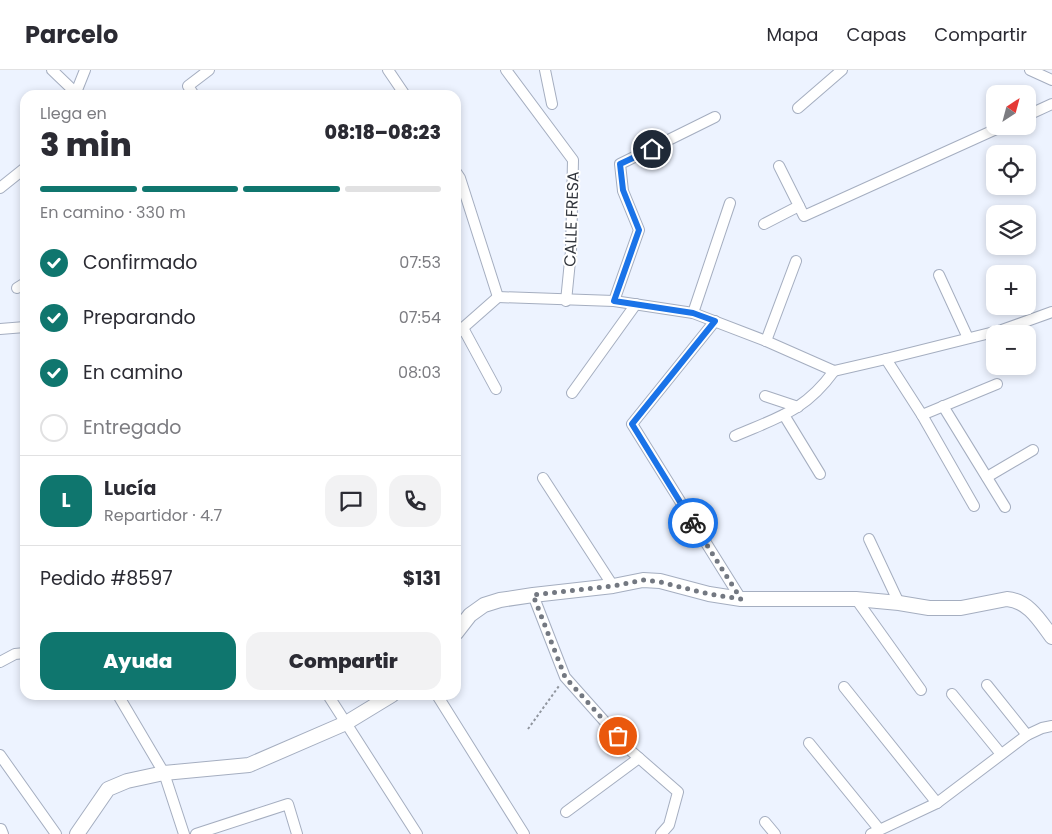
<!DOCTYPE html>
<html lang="es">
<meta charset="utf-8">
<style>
body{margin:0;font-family:Poppins,sans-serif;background:#f2f2f3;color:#2b2b33;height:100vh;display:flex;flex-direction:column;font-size:19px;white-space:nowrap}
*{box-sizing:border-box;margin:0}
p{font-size:16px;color:#7c7c81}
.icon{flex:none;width:28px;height:28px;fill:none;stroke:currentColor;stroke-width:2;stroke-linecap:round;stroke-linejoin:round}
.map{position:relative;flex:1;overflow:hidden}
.details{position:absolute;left:20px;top:20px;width:441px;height:610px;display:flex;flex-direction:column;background:#fff;border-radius:15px;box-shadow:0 2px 8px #0003}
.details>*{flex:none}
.needle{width:32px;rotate:36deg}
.tools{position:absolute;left:986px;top:15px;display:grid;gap:10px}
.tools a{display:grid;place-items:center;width:50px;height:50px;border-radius:10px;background:#fff;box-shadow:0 2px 8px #0003;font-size:25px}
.pin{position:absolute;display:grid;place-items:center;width:42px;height:42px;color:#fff;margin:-21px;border:2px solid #fff;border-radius:50%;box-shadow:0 1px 5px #0007}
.courier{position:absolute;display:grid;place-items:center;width:50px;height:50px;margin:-25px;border:4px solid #1a73e8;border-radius:50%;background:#fff;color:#222;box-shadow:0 1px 6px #0007}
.headline em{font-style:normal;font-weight:800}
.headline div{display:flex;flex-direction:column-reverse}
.headline{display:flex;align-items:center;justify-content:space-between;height:85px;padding:0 20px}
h1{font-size:32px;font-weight:800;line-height:38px}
.bar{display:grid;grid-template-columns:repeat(4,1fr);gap:8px 5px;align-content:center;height:60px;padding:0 20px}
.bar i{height:6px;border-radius:4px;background:#e1e1e2}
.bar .active{background:#0f766e}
.bar p{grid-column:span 4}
.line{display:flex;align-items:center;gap:12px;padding:0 20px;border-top:1px solid #e1e1e2}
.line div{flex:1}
.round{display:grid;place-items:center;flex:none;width:52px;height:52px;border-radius:15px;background:#f2f2f3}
ol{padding:0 20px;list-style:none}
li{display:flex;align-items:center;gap:15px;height:55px}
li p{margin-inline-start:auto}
li .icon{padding:5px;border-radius:50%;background:#0f766e;color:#fff;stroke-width:4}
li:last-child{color:#7c7c81}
li i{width:28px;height:28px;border:2px solid #e1e1e2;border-radius:50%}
.primary-button{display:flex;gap:10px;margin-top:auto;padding:10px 20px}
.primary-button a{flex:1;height:58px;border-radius:15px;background:#0f766e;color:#fff;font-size:20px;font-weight:800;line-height:58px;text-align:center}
.primary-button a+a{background:#f2f2f3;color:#2b2b33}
header{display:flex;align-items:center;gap:30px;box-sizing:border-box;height:70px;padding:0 25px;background:#fff;border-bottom:1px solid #e1e1e2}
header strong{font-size:24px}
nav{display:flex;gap:28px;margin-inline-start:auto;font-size:18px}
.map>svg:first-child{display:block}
</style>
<header>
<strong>Parcelo</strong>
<nav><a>Mapa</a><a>Capas</a><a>Compartir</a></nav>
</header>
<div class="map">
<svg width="1052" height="764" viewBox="0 0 1052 764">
<rect width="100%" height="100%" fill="#edf3ff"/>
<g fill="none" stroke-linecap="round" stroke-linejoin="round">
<defs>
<g id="minor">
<polyline points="52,0 76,23"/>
<polyline points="388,0 405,25"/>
<polyline points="506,0 573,90 571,181 566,231"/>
<polyline points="545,0 552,34"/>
<polyline points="1030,0 1052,10"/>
<polyline points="75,25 85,0"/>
<polyline points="194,25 188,16 209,0"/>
<polyline points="798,38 842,0"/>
<polyline points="1028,45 1052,34"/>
<polyline points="456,102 460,108 498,227"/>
<polyline points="0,118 25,98"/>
<polyline points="799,136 804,146 1003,56"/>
<polyline points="764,154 799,136 779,96"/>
<polyline points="939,205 968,268"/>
<polyline points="17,218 25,213"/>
<polyline points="498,227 614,231 693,243 766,271 834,301 886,289 1002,260 1052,242"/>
<polyline points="614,231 639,160 623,121 620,94 715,47"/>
<polyline points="693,243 730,133"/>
<polyline points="715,251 632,354 741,529"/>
<polyline points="463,258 496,319"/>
<polyline points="0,259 25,257"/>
<polyline points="456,264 498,227"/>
<polyline points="766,271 796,191"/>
<polyline points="886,289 922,345 974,436"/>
<polyline points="572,323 636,234"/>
<polyline points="765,326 798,337"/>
<polyline points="943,336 1005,437"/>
<polyline points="784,345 820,404"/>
<polyline points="922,345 997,314"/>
<path d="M735,366C779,347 805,341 834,301"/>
<polyline points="987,407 1033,380"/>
<polyline points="543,408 613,516"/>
<polyline points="869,469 899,533"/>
<polyline points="533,525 565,607 631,681 678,722 669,755 661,764"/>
<polyline points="856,529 921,620"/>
<polyline points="0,592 15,584 25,583"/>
<polyline points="987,615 1027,665"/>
<polyline points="844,617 937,733"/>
<polyline points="952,624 1001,684"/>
<polyline points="118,625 164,703 184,764"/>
<polyline points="328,625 417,764"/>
<polyline points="437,625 524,764"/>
<polyline points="809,673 879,759"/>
<polyline points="0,685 56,764"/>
<polyline points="566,742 639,688"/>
<polyline points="765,752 775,764"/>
<polyline points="1,759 3,764"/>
<polyline points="196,764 288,734 297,764"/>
<polyline points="871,764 937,733 1027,665 1042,658 1052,656"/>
</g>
<g id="tertiary">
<path d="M456,563L470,545L484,535L500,530L533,525L613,516L643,510L660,511L709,524L741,529H856L899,533L929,538H961L1007,529C1029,531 1040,551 1052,567"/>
<polyline points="77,764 108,719 127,711 164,703 249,695 346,653 392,625"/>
</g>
</defs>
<use href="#minor" stroke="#a5aec0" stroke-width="12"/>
<use href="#tertiary" stroke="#a5aec0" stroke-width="16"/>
<polyline stroke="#90959e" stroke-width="2" stroke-dasharray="2.5 2.5" stroke-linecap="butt" points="528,659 559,616"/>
<use href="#minor" stroke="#fff" stroke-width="10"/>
<use href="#tertiary" stroke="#fff" stroke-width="14"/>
</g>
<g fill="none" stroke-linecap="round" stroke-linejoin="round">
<polyline stroke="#737881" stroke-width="5" stroke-dasharray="0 9" points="618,666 565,607 533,525 613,516 643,510 660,512 709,524 741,529 693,453"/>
<polyline stroke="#1a73e8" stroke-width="6" points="652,79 620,94 623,120 639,160 614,231 693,243 715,251 632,354 693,453"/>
</g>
<g text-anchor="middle" stroke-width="4" stroke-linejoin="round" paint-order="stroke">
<g font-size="16" fill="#32363d" stroke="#fff">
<text transform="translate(571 149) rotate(-88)" y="6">CALLE FRESA</text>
</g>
</g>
</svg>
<div class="tools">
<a><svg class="needle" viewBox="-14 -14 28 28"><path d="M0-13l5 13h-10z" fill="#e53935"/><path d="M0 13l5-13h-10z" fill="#7c7c81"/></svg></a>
<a><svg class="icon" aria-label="locate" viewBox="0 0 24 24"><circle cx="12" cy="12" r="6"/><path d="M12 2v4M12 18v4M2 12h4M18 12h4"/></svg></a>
<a><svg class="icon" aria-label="layers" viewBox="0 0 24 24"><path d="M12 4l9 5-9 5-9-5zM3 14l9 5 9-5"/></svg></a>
<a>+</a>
<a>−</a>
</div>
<div class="pin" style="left:618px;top:666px;background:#ea580c"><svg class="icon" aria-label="bag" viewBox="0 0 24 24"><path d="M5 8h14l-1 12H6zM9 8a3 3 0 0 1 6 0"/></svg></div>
<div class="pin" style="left:652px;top:79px;background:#1f2937"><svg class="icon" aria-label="home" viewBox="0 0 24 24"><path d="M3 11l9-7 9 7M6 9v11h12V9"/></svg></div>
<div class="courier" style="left:693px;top:453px"><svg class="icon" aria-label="bike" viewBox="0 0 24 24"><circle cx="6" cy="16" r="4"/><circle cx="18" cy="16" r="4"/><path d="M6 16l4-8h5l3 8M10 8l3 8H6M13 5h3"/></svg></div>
<section class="details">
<div class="headline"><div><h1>3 min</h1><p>Llega en</p></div><em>08:18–08:23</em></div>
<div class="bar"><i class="active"></i><i class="active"></i><i class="active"></i><i></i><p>En camino · 330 m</p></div>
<ol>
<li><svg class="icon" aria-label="check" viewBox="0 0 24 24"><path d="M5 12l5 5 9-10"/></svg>Confirmado<p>07:53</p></li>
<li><svg class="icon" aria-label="check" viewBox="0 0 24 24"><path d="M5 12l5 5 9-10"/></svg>Preparando<p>07:54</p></li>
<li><svg class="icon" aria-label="check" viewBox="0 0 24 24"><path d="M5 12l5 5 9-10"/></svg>En camino<p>08:03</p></li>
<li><i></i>Entregado</li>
</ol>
<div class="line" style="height:90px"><b class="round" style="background:#0f766e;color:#fff">L</b><div><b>Lucía</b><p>Repartidor · 4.7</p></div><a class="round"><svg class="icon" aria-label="chat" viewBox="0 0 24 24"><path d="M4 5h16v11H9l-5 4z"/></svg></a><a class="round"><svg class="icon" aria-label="phone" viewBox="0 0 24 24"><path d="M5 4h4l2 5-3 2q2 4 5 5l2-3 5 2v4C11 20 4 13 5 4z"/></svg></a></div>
<div class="line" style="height:65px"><div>Pedido #8597</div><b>$131</b></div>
<div class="primary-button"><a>Ayuda</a><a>Compartir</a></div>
</section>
</div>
